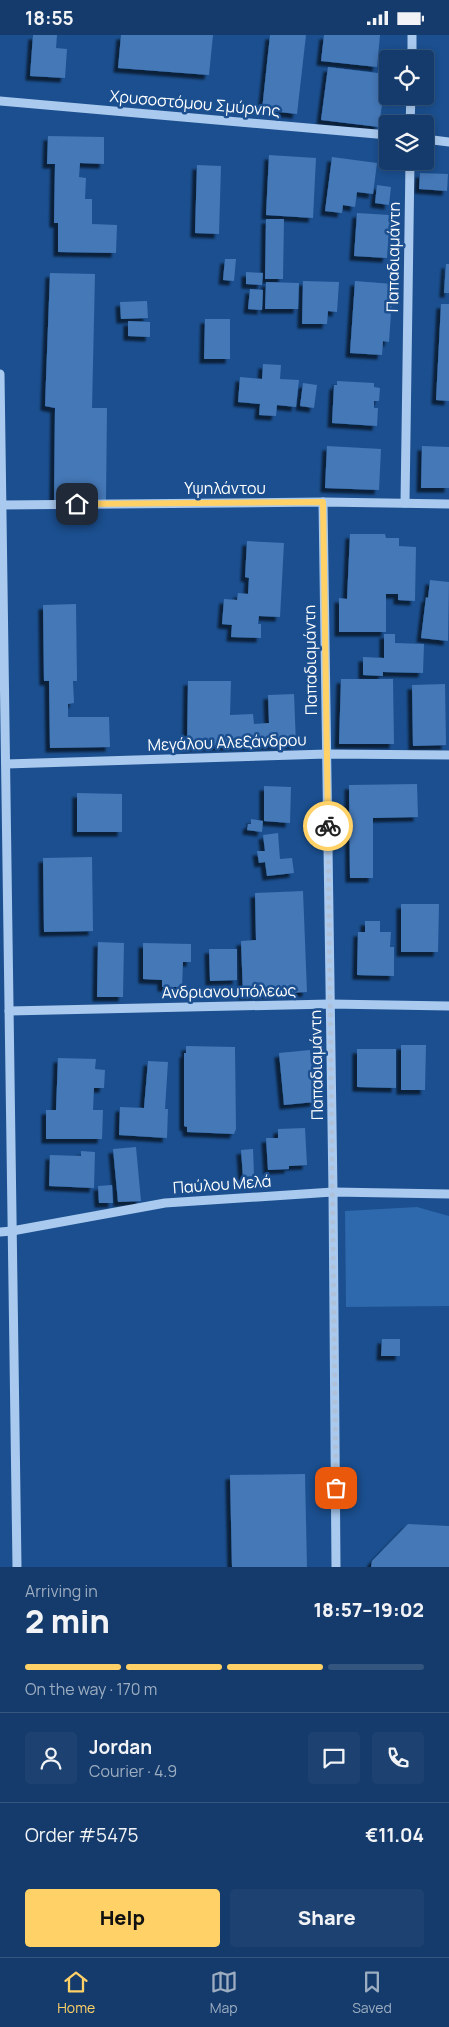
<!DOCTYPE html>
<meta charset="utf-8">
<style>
body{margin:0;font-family:Manrope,sans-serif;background:#1d4271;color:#f1f3f6;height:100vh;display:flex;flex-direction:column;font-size:19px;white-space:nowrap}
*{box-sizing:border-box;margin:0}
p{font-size:16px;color:#9dadc1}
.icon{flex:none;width:28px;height:28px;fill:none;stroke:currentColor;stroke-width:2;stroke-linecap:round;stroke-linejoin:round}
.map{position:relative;height:1532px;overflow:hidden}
.details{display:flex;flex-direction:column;background:#143b6b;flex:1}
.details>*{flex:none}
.fabs{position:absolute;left:379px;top:15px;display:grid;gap:10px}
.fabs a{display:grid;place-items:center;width:55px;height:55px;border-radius:5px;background:#143b6b;box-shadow:0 2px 8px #0003,0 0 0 1px #33557e;font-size:25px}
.pin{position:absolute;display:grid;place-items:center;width:42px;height:42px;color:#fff;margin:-21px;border-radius:10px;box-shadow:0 2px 8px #0006}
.courier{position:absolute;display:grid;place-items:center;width:50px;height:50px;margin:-25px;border:4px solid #ffd166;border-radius:50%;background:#fff;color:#222;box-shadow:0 1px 6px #0007}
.overview em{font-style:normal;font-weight:800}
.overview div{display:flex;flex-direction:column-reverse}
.overview{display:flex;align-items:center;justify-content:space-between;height:85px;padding:0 25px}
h1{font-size:32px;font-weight:800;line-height:38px}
.bar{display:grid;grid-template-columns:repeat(4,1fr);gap:8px 5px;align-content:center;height:60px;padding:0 25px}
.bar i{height:6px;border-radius:4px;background:#33557e}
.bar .active{background:#ffd166}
.bar p{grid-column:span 4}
.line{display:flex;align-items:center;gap:12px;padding:0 25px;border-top:1px solid #33557e}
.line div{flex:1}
.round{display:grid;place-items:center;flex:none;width:52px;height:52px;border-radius:5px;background:#1d4271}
.primary-button{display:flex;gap:10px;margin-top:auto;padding:10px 25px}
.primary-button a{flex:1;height:58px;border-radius:5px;background:#ffd166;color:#111;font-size:20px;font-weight:800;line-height:58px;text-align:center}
.primary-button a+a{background:#1d4271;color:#f1f3f6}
.status{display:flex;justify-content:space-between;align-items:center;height:35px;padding:0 25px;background:#143b6b;direction:ltr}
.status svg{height:14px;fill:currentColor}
.tabs{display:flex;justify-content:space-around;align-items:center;height:70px;border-top:1px solid #33557e;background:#143b6b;font-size:14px;color:#9dadc1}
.tabs a{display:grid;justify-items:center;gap:2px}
.tabs .active{color:#ffd166}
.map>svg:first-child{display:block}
</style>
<div class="status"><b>18:55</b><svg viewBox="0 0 49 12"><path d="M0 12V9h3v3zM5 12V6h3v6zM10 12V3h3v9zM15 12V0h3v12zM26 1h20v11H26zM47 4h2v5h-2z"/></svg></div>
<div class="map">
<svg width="449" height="1532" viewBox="0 0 449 1532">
<defs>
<filter id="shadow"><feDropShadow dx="-4.5" dy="4.5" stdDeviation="1" flood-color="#0009"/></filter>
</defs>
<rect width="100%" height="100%" fill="#1b4f8f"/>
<polygon fill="#2e69ad" points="417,1172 449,1181 449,1271 346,1272 345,1176"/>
<g fill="#4478b7" filter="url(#shadow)">
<polygon points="33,0 57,0 56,13 67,14 65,43 30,41"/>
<polygon points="121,0 213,0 209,40 118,33"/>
<polygon points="270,0 306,0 297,79 262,75"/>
<polygon points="324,0 380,0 377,32 321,26"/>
<polygon points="328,32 386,39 379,92 321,85"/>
<polygon points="48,101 104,102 104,129 80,128 79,142 86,143 85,164 92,164 92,189 117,190 116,218 58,217 58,188 54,188 55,129 47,129"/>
<polygon points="269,120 316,123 313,183 266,180"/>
<polygon points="332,122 377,128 373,159 357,157 355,172 343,170 342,178 325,176"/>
<polygon points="197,130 221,131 219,199 195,198"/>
<polygon points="420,138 448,139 447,156 419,154"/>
<polygon points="377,150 391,152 389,170 375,168"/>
<polygon points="357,178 390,180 387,223 354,221"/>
<polygon points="266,184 284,184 283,244 265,244"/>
<polygon points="225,224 236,224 234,246 223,245"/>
<polygon points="446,229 449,229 449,258 444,258"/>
<polygon points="246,237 263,238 262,250 246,249"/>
<polygon points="50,238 95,239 92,373 107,373 106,465 54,465 55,373 45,371"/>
<polygon points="303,246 339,247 337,277 328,276 327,289 302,289"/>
<polygon points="355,246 393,249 389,307 383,306 382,320 350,318"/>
<polygon points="266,247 299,248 298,274 265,274"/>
<polygon points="250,254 263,255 262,275 248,274"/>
<polygon points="147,266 148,283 121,284 120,267"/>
<polygon points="441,269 449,269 449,366 436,365"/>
<polygon points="205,284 230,284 230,324 204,324"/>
<polygon points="128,286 150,287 150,302 128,301"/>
<polygon points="263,329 281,330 280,344 299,345 296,372 277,370 276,381 259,380 260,369 238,367 240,342 262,344"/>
<polygon points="337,346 374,348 374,352 380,353 379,366 374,366 374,373 378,373 377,391 332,388 334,350 337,350"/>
<polygon points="303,348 317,350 314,373 300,371"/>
<polygon points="327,411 381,414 379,455 325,453"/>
<polygon points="422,411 449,412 449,453 421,453"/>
<polygon points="350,499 385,499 386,503 399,503 399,511 416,512 415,566 398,565 398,559 386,559 386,597 339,597 339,563 347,564"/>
<polygon points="247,506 284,508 280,582 259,581 258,589 261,589 261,603 231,602 232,590 222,589 224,564 237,565 238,558 248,559 249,543 245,542"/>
<polygon points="430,545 449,547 448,606 421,603 426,562 428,563"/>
<polygon points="76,569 77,646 73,646 74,668 68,669 68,682 109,682 110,712 50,713 49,646 44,646 43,570"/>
<polygon points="384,599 395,599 395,608 424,609 423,638 383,637 383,641 363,640 363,622 384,623"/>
<polygon points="341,644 393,644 394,709 339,709"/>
<polygon points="188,646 231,646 230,680 253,679 254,689 269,688 268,660 294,659 296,709 187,712"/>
<polygon points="445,649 446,710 413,711 412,650"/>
<polygon points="417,749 418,782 373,783 373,843 350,843 349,750"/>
<polygon points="264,751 291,752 290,788 264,786"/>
<polygon points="77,758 122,759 122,797 77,797"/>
<polygon points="251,784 263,786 262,797 247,795 248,789 251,789"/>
<polygon points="278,798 280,824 292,823 294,838 267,841 265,827 259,828 257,816 265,816 263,800"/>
<polygon points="92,822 93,896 44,897 43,823"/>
<polygon points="303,856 307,957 243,960 241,906 256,905 255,858"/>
<polygon points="401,869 439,869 438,917 401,917"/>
<polygon points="365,886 380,886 380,897 391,897 390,912 394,912 394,941 357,940 358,897 365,897"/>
<polygon points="98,907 124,908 123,962 97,962"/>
<polygon points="143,908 191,909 191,927 183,927 182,952 162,952 162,945 143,944"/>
<polygon points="209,914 237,914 237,945 210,946"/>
<polygon points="401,1010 426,1010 425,1055 401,1055"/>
<polygon points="186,1011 235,1012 236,1094 234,1099 187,1097 187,1092 184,1091 184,1018 186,1018"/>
<polygon points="357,1014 396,1014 396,1053 357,1052"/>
<polygon points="310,1015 315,1067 284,1070 279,1018"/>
<polygon points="58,1023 96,1024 95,1034 105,1035 104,1053 94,1053 93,1075 103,1075 102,1104 46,1104 46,1075 56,1075"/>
<polygon points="148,1026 168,1027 165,1074 168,1074 167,1103 119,1100 120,1072 144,1073"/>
<polygon points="305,1093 307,1130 289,1131 289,1134 268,1135 266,1103 278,1103 278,1094"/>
<polygon points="136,1112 141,1166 118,1167 113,1114"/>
<polygon points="253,1114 254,1141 243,1142 241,1115"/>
<polygon points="81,1116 95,1117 94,1153 49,1151 50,1120 81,1121"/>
<polygon points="112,1150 113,1168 99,1168 98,1151"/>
<polygon points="382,1304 400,1304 400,1321 381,1321"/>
<polygon points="305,1439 307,1532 232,1532 230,1440"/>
<polygon points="408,1489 449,1491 449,1532 371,1532 372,1526"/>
</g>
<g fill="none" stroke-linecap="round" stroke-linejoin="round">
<g stroke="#a9c9ee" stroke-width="9">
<polyline points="412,24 412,0"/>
<polyline points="0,66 388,100"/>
<polyline points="410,89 411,61"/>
<polyline points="425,104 449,107"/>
<polyline points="0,339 17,1532"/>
<polyline points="323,467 333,1157 336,1532"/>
<polyline points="405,468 410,126"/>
<polyline points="2,470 323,467 449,469"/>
<polyline points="6,729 327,719 449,720"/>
<polyline points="9,976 330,969 449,971"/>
<polyline points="0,1197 12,1196 165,1168 333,1157 449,1159"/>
</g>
</g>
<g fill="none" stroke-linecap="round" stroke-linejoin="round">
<polyline stroke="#afc1d8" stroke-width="5" stroke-dasharray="0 9" points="328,791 336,1453"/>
<polyline stroke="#ffd166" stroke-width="6" points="77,469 323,467 328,791"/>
</g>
<g text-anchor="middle" stroke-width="5" stroke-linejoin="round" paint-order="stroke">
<g font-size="16" fill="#fff" stroke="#1b4f8f">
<text transform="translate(195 68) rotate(5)" y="6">Χρυσοστόμου Σμύρνης</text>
<text transform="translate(393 222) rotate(-89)" y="6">Παπαδιαμάντη</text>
<text x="225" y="459">Υψηλάντου</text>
<text transform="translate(310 625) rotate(-91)" y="6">Παπαδιαμάντη</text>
<text transform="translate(227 707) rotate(-2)" y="6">Μεγάλου Αλεξάνδρου</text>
<text transform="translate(229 956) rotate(-1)" y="6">Ανδριανουπόλεως</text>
<text transform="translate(316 1030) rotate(-91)" y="6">Παπαδιαμάντη</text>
<text transform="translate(222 1149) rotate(-4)" y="6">Παύλου Μελά</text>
</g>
</g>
</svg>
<div class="fabs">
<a><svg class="icon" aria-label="locate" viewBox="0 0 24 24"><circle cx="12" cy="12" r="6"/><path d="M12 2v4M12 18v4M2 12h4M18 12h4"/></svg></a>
<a><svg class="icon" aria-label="layers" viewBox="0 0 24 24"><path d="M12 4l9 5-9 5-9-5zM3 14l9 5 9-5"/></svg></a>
</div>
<div class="pin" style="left:336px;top:1453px;background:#ea580c"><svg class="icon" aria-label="bag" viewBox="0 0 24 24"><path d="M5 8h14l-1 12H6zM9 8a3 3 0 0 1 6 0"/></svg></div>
<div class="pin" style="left:77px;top:469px;background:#1f2937"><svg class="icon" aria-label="home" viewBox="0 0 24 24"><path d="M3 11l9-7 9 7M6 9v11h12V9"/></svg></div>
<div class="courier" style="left:328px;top:791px"><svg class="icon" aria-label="bike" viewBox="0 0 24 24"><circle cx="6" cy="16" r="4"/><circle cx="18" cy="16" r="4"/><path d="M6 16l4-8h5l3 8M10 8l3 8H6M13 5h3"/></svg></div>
</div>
<section class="details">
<div class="overview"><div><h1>2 min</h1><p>Arriving in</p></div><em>18:57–19:02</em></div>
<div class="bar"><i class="active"></i><i class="active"></i><i class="active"></i><i></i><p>On the way · 170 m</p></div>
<div class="line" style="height:90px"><a class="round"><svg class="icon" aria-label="person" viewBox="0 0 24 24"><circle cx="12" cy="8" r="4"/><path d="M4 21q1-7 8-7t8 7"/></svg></a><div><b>Jordan</b><p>Courier · 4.9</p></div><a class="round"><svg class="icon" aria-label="chat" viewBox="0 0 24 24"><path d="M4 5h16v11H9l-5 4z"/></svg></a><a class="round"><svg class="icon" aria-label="phone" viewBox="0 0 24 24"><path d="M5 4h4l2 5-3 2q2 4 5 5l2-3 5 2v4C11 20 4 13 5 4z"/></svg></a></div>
<div class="line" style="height:65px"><div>Order #5475</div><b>€11.04</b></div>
<div class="primary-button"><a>Help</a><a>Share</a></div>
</section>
<nav class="tabs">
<a class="active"><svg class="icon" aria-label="home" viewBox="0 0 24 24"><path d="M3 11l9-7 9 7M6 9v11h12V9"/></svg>Home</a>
<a><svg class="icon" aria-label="map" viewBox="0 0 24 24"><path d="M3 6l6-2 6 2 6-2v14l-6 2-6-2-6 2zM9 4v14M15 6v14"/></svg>Map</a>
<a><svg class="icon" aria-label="saved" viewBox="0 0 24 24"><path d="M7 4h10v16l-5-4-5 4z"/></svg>Saved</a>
</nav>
